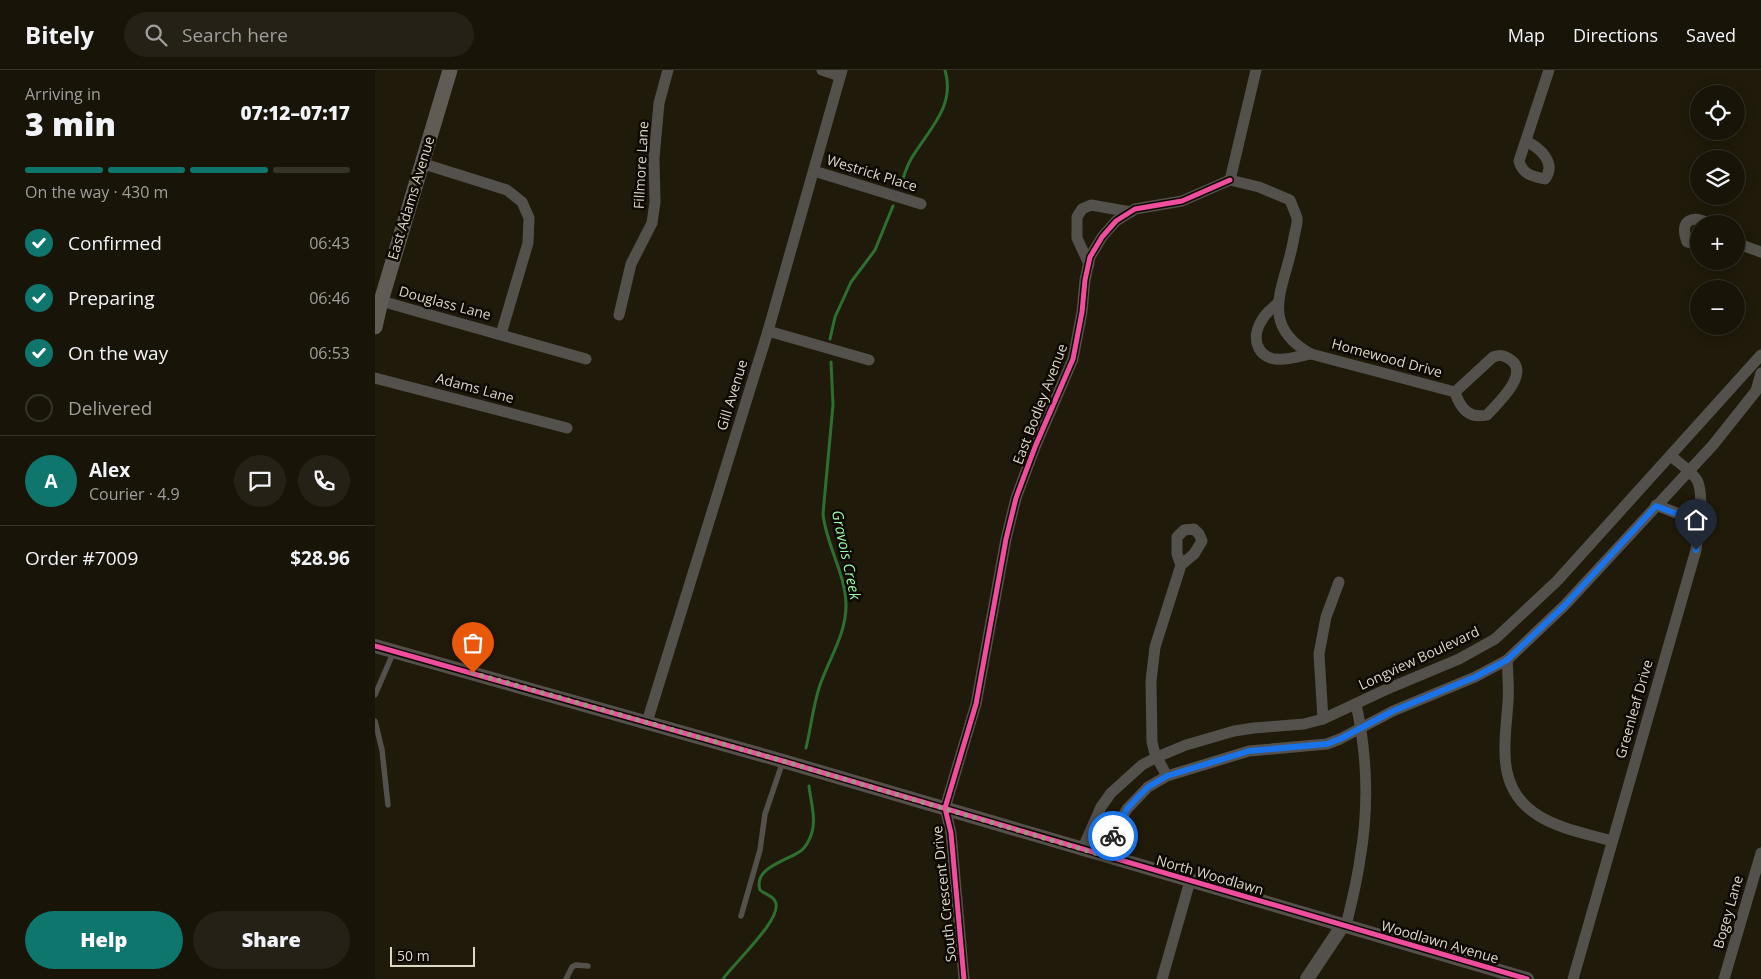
<!DOCTYPE html>
<meta charset="utf-8">
<style>
body{margin:0;font-family:"Open Sans",sans-serif;background:#252116;color:#f1f3f6;height:100vh;display:flex;flex-direction:column;font-size:19px;white-space:nowrap}
*{box-sizing:border-box;margin:0}
p{font-size:16px;color:#9f9e9c}
.icon{flex:none;width:28px;height:28px;fill:none;stroke:currentColor;stroke-width:2;stroke-linecap:round;stroke-linejoin:round}
.map{position:relative;flex:1;overflow:hidden}
.panel{display:flex;flex-direction:column;background:#181408;width:375px}
.panel>*{flex:none}
.fabs{position:absolute;left:1315px;top:15px;display:grid;gap:10px}
.fabs a{display:grid;place-items:center;width:55px;height:55px;border-radius:50%;background:#181408;box-shadow:0 2px 12px #0003,0 0 0 1px #363329;font-size:25px}
.scale{position:absolute;left:15px;bottom:12px;width:85px;box-sizing:border-box;padding-left:5px;border:2px solid #ddd7c6;border-top:0;font-size:14px;line-height:18px;white-space:nowrap;color:#ddd7c6;-webkit-text-stroke:4px #0d0901;paint-order:stroke}
.pin{position:absolute;display:grid;place-items:center;width:42px;height:42px;color:#fff;margin:-51px -21px;border-radius:50% 50% 50% 0;rotate:-45deg;box-shadow:0 0 5px #0007}
.pin .icon{rotate:45deg}
.courier{position:absolute;display:grid;place-items:center;width:50px;height:50px;margin:-25px;border:4px solid #1a73e8;border-radius:50%;background:#fff;color:#222;box-shadow:0 1px 6px #0007}
.head em{font-style:normal;font-weight:800}
.head div{display:flex;flex-direction:column-reverse}
.head{display:flex;align-items:center;justify-content:space-between;height:85px;padding:0 25px}
h1{font-size:32px;font-weight:800;line-height:38px}
.bar{display:grid;grid-template-columns:repeat(4,1fr);gap:8px 5px;align-content:center;height:60px;padding:0 25px}
.bar i{height:6px;border-radius:4px;background:#363329}
.bar .current{background:#0f766e}
.bar p{grid-column:span 4}
.line{display:flex;align-items:center;gap:12px;padding:0 25px;border-top:1px solid #363329}
.line div{flex:1}
.round{display:grid;place-items:center;flex:none;width:52px;height:52px;border-radius:26px;background:#252116}
ol{padding:0 25px;list-style:none}
li{display:flex;align-items:center;gap:15px;height:55px}
li p{margin-inline-start:auto}
li .icon{padding:5px;border-radius:50%;background:#0f766e;color:#fff;stroke-width:4}
li:last-child{color:#9f9e9c}
li i{width:28px;height:28px;border:2px solid #363329;border-radius:50%}
.button{display:flex;gap:10px;margin-top:auto;padding:10px 25px}
.button a{flex:1;height:58px;border-radius:30px;background:#0f766e;color:#fff;font-size:20px;font-weight:800;line-height:58px;text-align:center}
.button a+a{background:#252116;color:#f1f3f6}
header{display:flex;align-items:center;gap:30px;box-sizing:border-box;height:70px;padding:0 25px;background:#181408;border-bottom:1px solid #363329}
header strong{font-size:24px}
nav{display:flex;gap:28px;margin-inline-start:auto;font-size:18px}
.search{width:350px;height:45px;background:#252116;display:flex;align-items:center;gap:12px;box-sizing:border-box;padding:0 18px;border-radius:28px;color:#9f9e9c;font-size:19px}
main{display:flex;flex:1;min-height:0}
.map>svg:first-child{display:block}
</style>
<header>
<strong>Bitely</strong>
<div class="search"><svg class="icon" aria-label="search" viewBox="0 0 24 24"><circle cx="10" cy="10" r="6"/><path d="M15 15l6 6"/></svg>Search here</div>
<nav><a>Map</a><a>Directions</a><a>Saved</a></nav>
</header>
<main>
<section class="panel">
<div class="head"><div><h1>3 min</h1><p>Arriving in</p></div><em>07:12–07:17</em></div>
<div class="bar"><i class="current"></i><i class="current"></i><i class="current"></i><i></i><p>On the way · 430 m</p></div>
<ol>
<li><svg class="icon" aria-label="check" viewBox="0 0 24 24"><path d="M5 12l5 5 9-10"/></svg>Confirmed<p>06:43</p></li>
<li><svg class="icon" aria-label="check" viewBox="0 0 24 24"><path d="M5 12l5 5 9-10"/></svg>Preparing<p>06:46</p></li>
<li><svg class="icon" aria-label="check" viewBox="0 0 24 24"><path d="M5 12l5 5 9-10"/></svg>On the way<p>06:53</p></li>
<li><i></i>Delivered</li>
</ol>
<div class="line" style="height:90px"><b class="round" style="background:#0f766e;color:#fff">A</b><div><b>Alex</b><p>Courier · 4.9</p></div><a class="round"><svg class="icon" aria-label="chat" viewBox="0 0 24 24"><path d="M4 5h16v11H9l-5 4z"/></svg></a><a class="round"><svg class="icon" aria-label="phone" viewBox="0 0 24 24"><path d="M5 4h4l2 5-3 2q2 4 5 5l2-3 5 2v4C11 20 4 13 5 4z"/></svg></a></div>
<div class="line" style="height:65px"><div>Order #7009</div><b>$28.96</b></div>
<div class="button"><a>Help</a><a>Share</a></div>
</section>
<div class="map">
<svg width="1386" height="909" viewBox="0 0 1386 909">
<rect width="100%" height="100%" fill="#201a0a"/>
<g fill="none" stroke-linecap="round" stroke-linejoin="round">
<g stroke="#2c7030" stroke-width="3">
<path d="M525,118C528,108 531,98 536,89C553,60 581,37 570,0"/>
<polyline points="455,269 460,247 476,212 500,180 518,136"/>
<path d="M431,678C436,658 438,635 445,615C454,589 471,564 471,536C471,504 451,475 448,444L458,335L456,292"/>
<path d="M348,909C358,894 410,847 400,831C397,825 389,824 385,820C378,798 411,791 424,782C428,780 432,774 434,770C443,753 436,734 434,716"/>
</g>
<g stroke="#54504b" stroke-width="5.5">
<polyline points="0,625 19,581"/>
<polyline points="0,651 7,680 13,735"/>
<polyline points="366,846 385,780 390,744 408,691"/>
<polyline points="191,909 197,897 201,895 213,896"/>
</g>
<g stroke="#54504b" stroke-width="11">
<polyline points="447,0 465,6"/>
<path d="M1151,71C1165,78 1182,93 1170,109C1157,106 1148,105 1144,91L1174,0"/>
<polyline points="46,93 132,120 147,132 154,148 153,173 126,264"/>
<polyline points="439,101 546,134"/>
<path d="M855,110L884,117L915,130C917,135 920,142 922,148C923,153 920,161 919,167C912,214 880,253 936,284L1080,322C1085,338 1094,349 1112,345C1122,334 1155,304 1136,290C1130,286 1126,284 1118,287L1080,322"/>
<polyline points="855,110 881,0"/>
<polyline points="1361,173 1386,182"/>
<path d="M1324,174L1312,172C1304,150 1317,144 1335,154"/>
<polyline points="714,194 702,168 702,147 707,139 716,135 756,142"/>
<polyline points="6,231 211,289"/>
<path d="M903,233C898,238 890,243 887,250C874,270 884,292 909,289C918,289 927,285 936,284"/>
<polyline points="244,245 256,194 277,153 280,132 279,88 284,33 293,0"/>
<polyline points="393,261 494,290"/>
<polyline points="0,308 192,358"/>
<polyline points="1281,435 1325,452"/>
<path d="M1132,590C1133,604 1134,618 1133,632C1130,675 1120,719 1164,746C1185,759 1213,764 1237,771"/>
<polyline points="948,649 944,584 951,547 964,512"/>
<polyline points="272,652 393,261 467,0"/>
<polyline points="792,706 780,684 777,672 776,611 780,577 806,495 802,484 802,467 809,460 819,459 824,464 827,471 819,484 806,495"/>
<polyline points="707,780 726,737 736,723 767,695 782,687 811,675 859,661 879,658 929,654 948,649 1010,620 1084,589 1120,569 1182,511 1386,285"/>
<polyline points="730,786 741,758 752,739 773,717 792,706 874,681 952,674 965,669 1018,641 1100,607 1132,590 1190,535 1338,375 1381,321 1386,303"/>
<path d="M971,856C976,834 982,812 985,789C994,738 992,683 981,634"/>
<polyline points="589,909 576,763 570,738 601,634 631,469 641,428 660,377 698,289 707,242 710,210 715,187 727,167 741,151 760,139 807,131 855,110"/>
<polyline points="787,909 815,811"/>
<path d="M1198,909L1321,480C1323,463 1330,426 1322,410C1316,401 1304,393 1296,386"/>
<polyline points="1349,909 1386,783"/>
</g>
<g stroke="#54504b" stroke-width="14">
<polyline points="0,576 408,691 1152,909"/>
<polyline points="932,909 968,855"/>
</g>
<polyline stroke="#605b55" stroke-width="15" points="0,257 6,231 75,0"/>
<defs>
<g id="cycleway">
<polyline points="0,576 408,691 1152,909"/>
<polyline points="589,909 576,763 570,738 601,634 631,469 641,428 660,377 698,289 707,242 710,210 715,187 727,167 741,151 760,139 807,131 855,110"/>
</g>
</defs>
<use href="#cycleway" stroke="#0d0901" stroke-width="8"/>
<use href="#cycleway" stroke="#ef4d9e" stroke-width="5"/>
</g>
<g fill="none" stroke-linecap="round" stroke-linejoin="round">
<polyline stroke="#9b9584" stroke-width="5" stroke-dasharray="0 9" points="98,603 408,691 730,786 738,766"/>
<polyline stroke="#1a73e8" stroke-width="6" points="738,766 752,739 762,728 773,717 792,706 874,681 952,674 965,669 1018,641 1100,607 1132,590 1190,535 1281,436 1324,452 1321,480"/>
</g>
<g text-anchor="middle" stroke-width="5" stroke-linejoin="round" paint-order="stroke">
<g font-size="14" fill="#ddd7c6" stroke="#0d0901">
<text transform="translate(266 95) rotate(-87)" y="5">Fillmore Lane</text>
<text transform="translate(497 103) rotate(17)" y="5">Westrick Place</text>
<text transform="translate(36 128) rotate(-73)" y="5">East Adams Avenue</text>
<text transform="translate(70 233) rotate(15)" y="5">Douglass Lane</text>
<text transform="translate(1012 288) rotate(15)" y="5">Homewood Drive</text>
<text transform="translate(100 318) rotate(15)" y="5">Adams Lane</text>
<text transform="translate(357 325) rotate(-73)" y="5">Gill Avenue</text>
<text transform="translate(665 334) rotate(-69)" y="5">East Bodley Avenue</text>
<text transform="translate(1044 588) rotate(-25)" y="5">Longview Boulevard</text>
<text transform="translate(1259 639) rotate(-74)" y="5">Greenleaf Drive</text>
<text transform="translate(835 805) rotate(16)" y="5">North Woodlawn</text>
<text transform="translate(569 824) rotate(-96)" y="5">South Crescent Drive</text>
<text transform="translate(1353 842) rotate(-74)" y="5">Bogey Lane</text>
<text transform="translate(1065 872) rotate(16)" y="5">Woodlawn Avenue</text>
</g>
<g font-size="15" font-style="italic" fill="#9afd9e" stroke="#0d0901">
<text transform="translate(471 485) rotate(78)" y="5">Gravois Creek</text>
</g>
</g>
</svg>
<div class="fabs">
<a><svg class="icon" aria-label="locate" viewBox="0 0 24 24"><circle cx="12" cy="12" r="6"/><path d="M12 2v4M12 18v4M2 12h4M18 12h4"/></svg></a>
<a><svg class="icon" aria-label="layers" viewBox="0 0 24 24"><path d="M12 4l9 5-9 5-9-5zM3 14l9 5 9-5"/></svg></a>
<a>+</a>
<a>−</a>
</div>
<div class="scale">50 m</div>
<div class="pin" style="left:98px;top:603px;background:#ea580c"><svg class="icon" aria-label="bag" viewBox="0 0 24 24"><path d="M5 8h14l-1 12H6zM9 8a3 3 0 0 1 6 0"/></svg></div>
<div class="pin" style="left:1321px;top:480px;background:#1f2937"><svg class="icon" aria-label="home" viewBox="0 0 24 24"><path d="M3 11l9-7 9 7M6 9v11h12V9"/></svg></div>
<div class="courier" style="left:738px;top:766px"><svg class="icon" aria-label="bike" viewBox="0 0 24 24"><circle cx="6" cy="16" r="4"/><circle cx="18" cy="16" r="4"/><path d="M6 16l4-8h5l3 8M10 8l3 8H6M13 5h3"/></svg></div>
</div>
</main>
